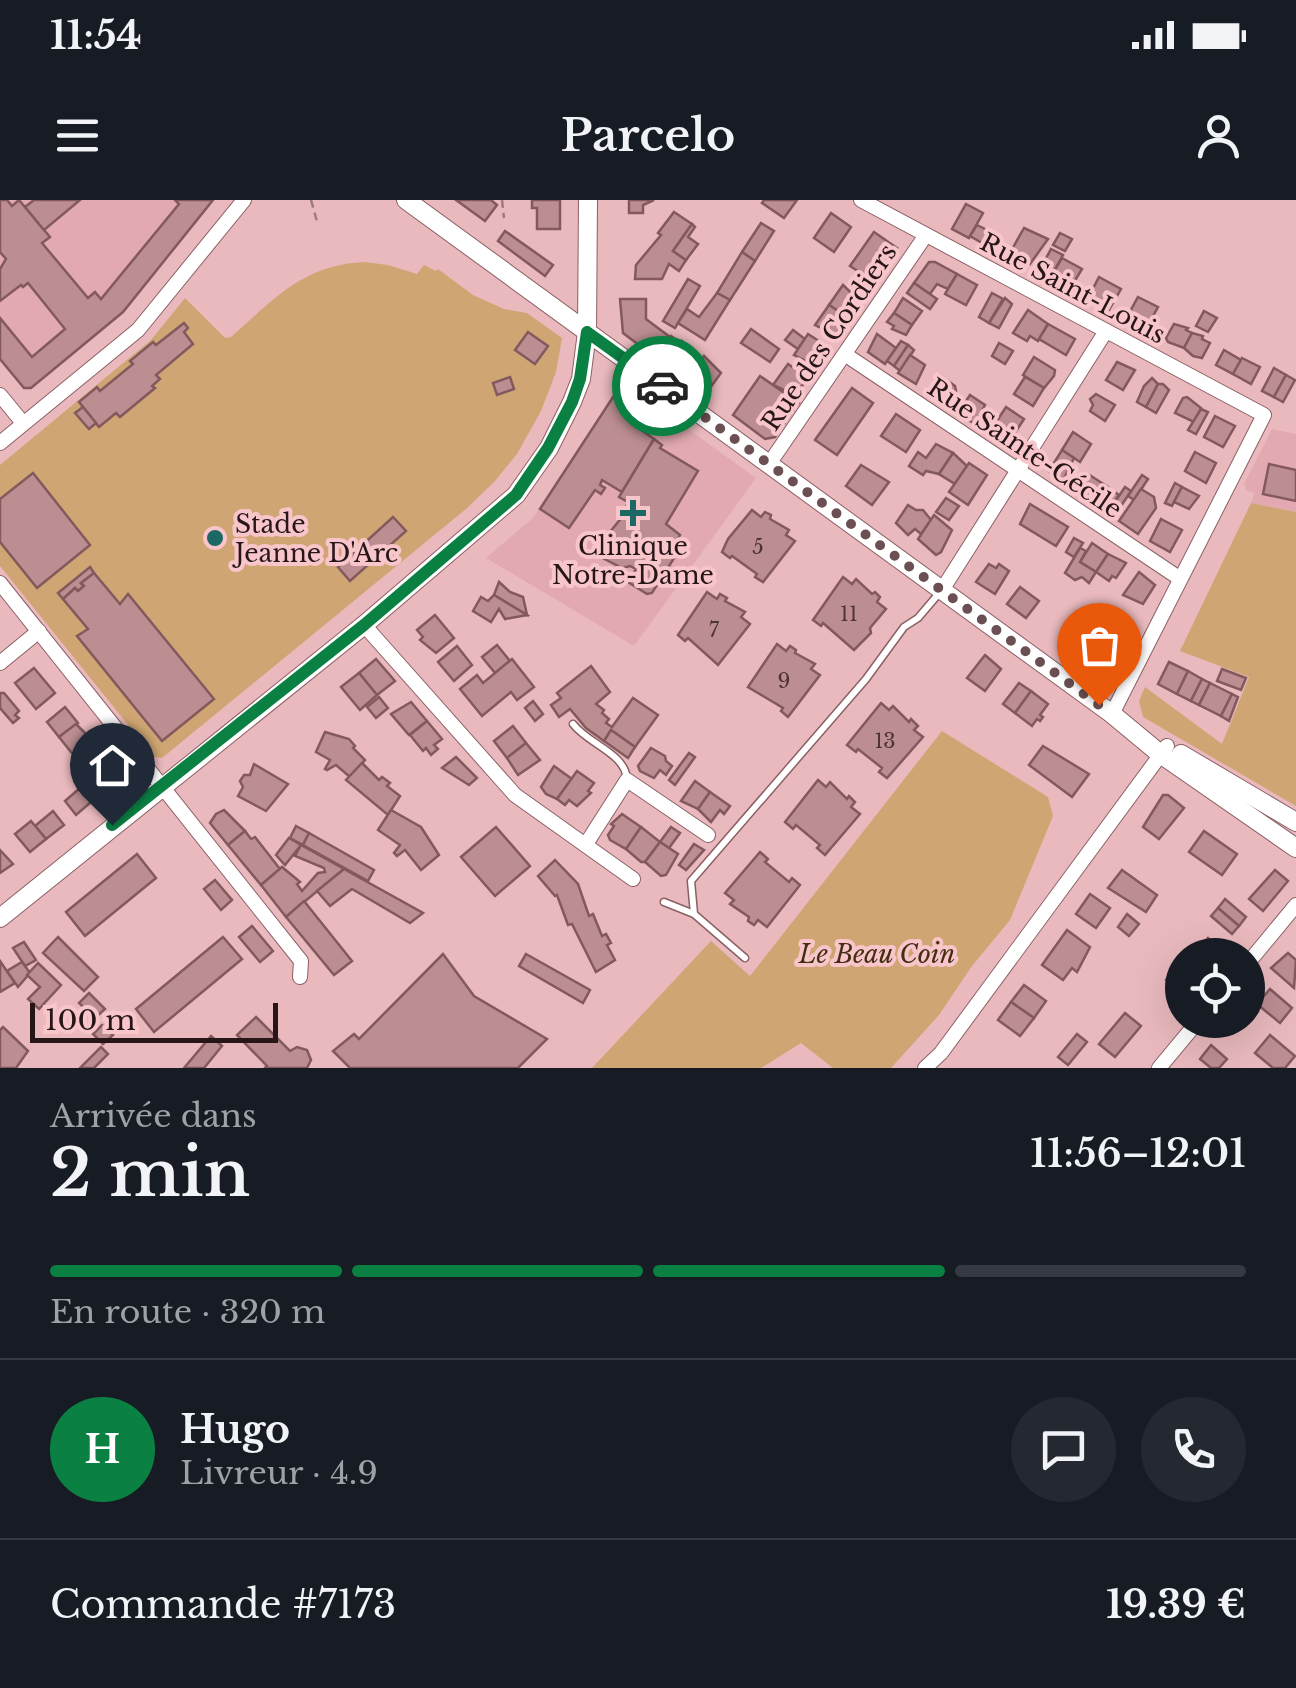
<!DOCTYPE html>
<html lang="fr">
<meta charset="utf-8">
<style>
body{margin:0;font-family:"Libre Baskerville",serif;background:#242831;color:#f1f3f6;height:100vh;display:flex;flex-direction:column;font-size:38px;white-space:nowrap}
*{box-sizing:border-box;margin:0}
p{font-size:32px;color:#9ea1a6}
.icon{flex:none;width:55px;height:55px;fill:none;stroke:currentColor;stroke-width:2;stroke-linecap:round;stroke-linejoin:round}
.map{position:relative;height:868px;overflow:hidden}
.panel{display:flex;flex-direction:column;background:#171b24;flex:1}
.panel>*{flex:none}
.fabs{position:absolute;left:1165px;top:738px;display:grid;gap:20px}
.fabs a{display:grid;place-items:center;width:100px;height:100px;border-radius:50%;background:#171b24;box-shadow:0 10px 40px #0002;font-size:50px}
.scale{position:absolute;left:30px;bottom:25px;width:248px;box-sizing:border-box;padding-left:10px;border:5px solid #271618;border-top:0;font-size:28px;line-height:35px;white-space:nowrap;color:#271618;-webkit-text-stroke:8px #f7c5ca;paint-order:stroke}
.pin{position:absolute;display:grid;place-items:center;width:85px;height:85px;color:#fff;margin:-102px -42px;border-radius:50% 50% 50% 0;rotate:-45deg;box-shadow:0 0 10px #0007}
.pin .icon{rotate:45deg}
.courier{position:absolute;display:grid;place-items:center;width:100px;height:100px;margin:-50px;border:8px solid #0b8043;border-radius:50%;background:#fff;color:#222;box-shadow:0 2px 12px #0007}
.summary em{font-style:normal;font-weight:600}
.summary div{display:flex;flex-direction:column-reverse}
.summary{display:flex;align-items:center;justify-content:space-between;height:170px;padding:0 50px}
h1{font-size:65px;font-weight:600;line-height:75px}
.bar{display:grid;grid-template-columns:repeat(4,1fr);gap:15px 10px;align-content:center;height:120px;padding:0 50px}
.bar i{height:12px;border-radius:8px;background:#363941}
.bar .current{background:#0b8043}
.bar p{grid-column:span 4}
.line{display:flex;align-items:center;gap:25px;padding:0 50px;border-top:2px solid #363941}
.line div{flex:1}
.round{display:grid;place-items:center;flex:none;width:105px;height:105px;border-radius:52px;background:#242831}
.status{display:flex;justify-content:space-between;align-items:center;height:70px;padding:0 50px;background:#171b24;direction:ltr}
.status svg{height:28px;fill:currentColor}
header{display:flex;justify-content:space-between;align-items:center;height:130px;padding:0 50px;background:#171b24;font-size:45px;font-weight:600}
.map>svg:first-child{display:block}
</style>
<div class="status"><b>11:54</b><svg viewBox="0 0 49 12"><path d="M0 12V9h3v3zM5 12V6h3v6zM10 12V3h3v9zM15 12V0h3v12zM26 1h20v11H26zM47 4h2v5h-2z"/></svg></div>
<header><svg class="icon" aria-label="menu" viewBox="0 0 24 24"><path d="M4 6h16M4 12h16M4 18h16"/></svg>Parcelo<svg class="icon" aria-label="person" viewBox="0 0 24 24"><circle cx="12" cy="8" r="4"/><path d="M4 21q1-7 8-7t8 7"/></svg></header>
<div class="map">
<svg width="1296" height="868" viewBox="0 0 1296 868">
<rect width="100%" height="100%" fill="#e9b9bd"/>
<g fill="#e2aab0">
<polygon points="0,0 213,0 123,112 31,188 24,188 0,159"/>
<polygon points="618,189 634,190 756,278 634,446 486,358 533,318"/>
<polygon points="1272,229 1296,234 1296,312 1251,303 1255,293 1247,291 1244,284"/>
</g>
<g fill="#cfa673">
<path d="M364,62L388,65L417,74L424,65L436,71L438,69L473,95L504,109L527,113L562,138L556,172L541,211L517,254L495,281L466,309L162,558L154,557L0,366V265L151,140L185,98L225,138L231,137C274,99 303,65 364,62Z"/>
<polygon points="1251,303 1296,312 1296,606 1143,517 1139,501 1145,487 1222,544 1249,477 1180,451"/>
<polygon points="942,531 1048,597 1053,616 1010,720 972,766 939,815 891,868 833,868 801,843 761,868 592,868 711,741 750,776"/>
</g>
<g fill="#bc8e92" stroke="#83595e" stroke-width="2.5">
<polygon points="0,0 7,0 12,6 19,0 50,37 42,43 88,98 95,92 101,99 179,4 175,0 213,0 123,112 31,188 24,188 0,159 0,118 32,157 65,129 28,83 23,87 21,85 0,101 0,69 6,59 0,52"/>
<polygon points="34,0 80,0 44,30 25,7"/>
<polygon points="456,0 491,0 497,5 485,21"/>
<polygon points="532,0 560,0 560,29 537,29 537,8 532,8"/>
<polygon points="629,0 654,0 643,5 643,13 629,13"/>
<polygon points="764,0 797,0 784,18 762,3"/>
<polygon points="966,4 983,13 969,38 952,29"/>
<polygon points="674,12 692,24 673,51 686,60 679,71 669,64 662,79 635,79 636,65 661,35 658,33"/>
<polygon points="831,13 851,27 834,52 814,38"/>
<polygon points="761,23 774,31 755,61 742,52"/>
<polygon points="692,24 695,27 688,37 698,44 686,60 673,51"/>
<polygon points="977,25 991,32 984,44 970,36"/>
<polygon points="1024,28 1048,39 1030,64 1011,51"/>
<polygon points="505,31 553,65 545,76 498,41"/>
<polygon points="874,32 897,48 873,81 850,66"/>
<polygon points="1060,33 1072,39 1065,51 1053,45"/>
<polygon points="1051,49 1063,55 1054,71 1043,64"/>
<polygon points="742,52 755,61 730,100 717,93"/>
<polygon points="1062,58 1082,69 1070,89 1052,75"/>
<polygon points="929,62 935,62 957,74 948,89 937,84 930,94 914,83"/>
<polygon points="957,74 977,85 966,105 945,94"/>
<polygon points="1099,77 1121,89 1109,110 1089,96"/>
<polygon points="688,79 700,86 675,128 663,121"/>
<polygon points="914,83 937,99 930,109 907,93"/>
<polygon points="843,85 861,102 849,118 829,105"/>
<polygon points="717,93 730,100 705,140 678,123 687,109 699,117"/>
<polygon points="992,93 1003,99 989,123 979,117"/>
<polygon points="1138,97 1158,107 1147,127 1127,117"/>
<polygon points="903,98 922,111 912,125 894,113"/>
<polygon points="1005,98 1012,104 999,128 989,123"/>
<polygon points="620,99 646,99 646,119 670,137 655,157 623,133"/>
<polygon points="829,105 849,118 837,136 815,125"/>
<polygon points="1028,110 1048,124 1038,141 1030,136 1027,141 1013,133"/>
<polygon points="1204,111 1217,118 1208,132 1196,126"/>
<polygon points="894,113 912,125 906,135 892,129 894,126 887,122"/>
<polygon points="184,123 188,128 184,132 193,144 156,175 160,179 152,186 155,188 120,217 116,213 99,227 79,202 97,187 100,191 133,164 130,161 153,142 156,145"/>
<polygon points="1048,124 1075,139 1066,155 1039,139"/>
<polygon points="1174,124 1188,128 1186,130 1192,133 1184,148 1168,142 1166,138"/>
<polygon points="751,129 779,149 770,162 741,143"/>
<polygon points="793,130 805,139 798,149 785,140"/>
<polygon points="528,132 548,146 535,164 515,150"/>
<polygon points="1192,133 1203,136 1202,139 1210,143 1202,158 1193,156 1184,148"/>
<polygon points="808,134 828,147 816,166 794,155"/>
<polygon points="877,134 896,148 885,164 868,152"/>
<polygon points="671,136 681,143 682,141 696,154 680,176 655,157"/>
<polygon points="901,141 908,145 894,166 887,161"/>
<polygon points="999,143 1013,151 1005,164 992,156"/>
<polygon points="908,145 914,150 900,171 894,166"/>
<polygon points="1224,150 1241,160 1233,174 1216,165"/>
<polygon points="696,154 702,159 704,156 721,173 705,195 680,176"/>
<polygon points="910,155 925,165 916,184 898,173"/>
<polygon points="1034,157 1055,170 1054,176 1044,188 1023,175"/>
<polygon points="1242,158 1260,167 1251,184 1233,174"/>
<polygon points="1117,162 1135,170 1123,190 1106,180"/>
<polygon points="788,164 808,178 795,195 773,185"/>
<polygon points="1274,168 1286,175 1274,197 1262,191"/>
<polygon points="940,175 955,186 956,191 946,205 928,193"/>
<polygon points="1286,175 1295,180 1283,202 1274,197"/>
<polygon points="760,176 799,203 775,237 765,239 733,215"/>
<polygon points="510,177 514,189 497,195 493,183"/>
<polygon points="1025,177 1044,188 1033,206 1014,194"/>
<polygon points="1152,178 1158,184 1146,207 1137,202 1144,186"/>
<polygon points="1158,184 1163,184 1169,190 1156,213 1146,207"/>
<polygon points="852,188 873,203 837,255 815,240"/>
<polygon points="623,190 632,193 634,190 648,200 639,217 642,222 639,227 634,225 654,239 622,292 602,280 600,285 605,288 601,294 595,290 569,328 540,309 615,194 618,196"/>
<polygon points="1096,194 1115,205 1105,221 1090,211 1093,205 1090,199"/>
<polygon points="970,195 985,205 983,209 986,211 976,225 958,213"/>
<polygon points="1187,197 1201,208 1194,222 1175,213 1183,198"/>
<polygon points="83,207 96,223 89,229 75,213"/>
<polygon points="1006,207 1024,219 1007,245 989,233"/>
<polygon points="1201,209 1208,212 1196,234 1188,230"/>
<polygon points="896,214 920,230 906,252 881,236"/>
<polygon points="1215,216 1235,226 1223,247 1204,237"/>
<polygon points="1073,232 1091,244 1080,262 1062,250"/>
<polygon points="654,239 662,245 660,248 698,271 666,324 680,335 672,353 676,355 652,393 647,394 628,382 636,369 630,366 622,368 593,353 622,317 628,302 619,297"/>
<polygon points="936,244 953,253 939,274 926,271 923,275 909,266 918,252 926,258"/>
<polygon points="1062,250 1074,258 1062,283 1049,271"/>
<polygon points="1195,252 1216,263 1206,283 1185,271"/>
<polygon points="953,253 967,266 955,284 939,274"/>
<polygon points="969,263 987,275 968,305 949,292"/>
<polygon points="1269,264 1296,270 1296,301 1263,294"/>
<polygon points="861,265 889,282 872,305 846,286"/>
<polygon points="33,273 90,345 37,388 0,342 0,299"/>
<polygon points="1088,274 1105,285 1092,304 1075,292"/>
<polygon points="1142,275 1148,279 1134,300 1128,296"/>
<polygon points="1175,283 1182,287 1172,306 1165,303"/>
<polygon points="1105,285 1119,295 1106,313 1092,304"/>
<polygon points="1125,287 1131,291 1119,309 1113,305"/>
<polygon points="1182,287 1199,296 1189,309 1174,302"/>
<polygon points="1141,289 1154,297 1156,308 1138,334 1119,321"/>
<polygon points="946,298 959,306 949,320 936,312"/>
<polygon points="1030,304 1068,327 1056,346 1020,324"/>
<polygon points="908,305 916,310 923,310 931,320 921,334 915,329 908,335 896,323"/>
<polygon points="752,310 761,317 765,312 771,315 770,319 789,330 786,335 795,341 763,382 755,377 757,374 732,356 730,358 722,352 728,339"/>
<polygon points="934,315 952,330 941,352 936,355 918,339"/>
<polygon points="393,317 406,331 350,381 338,367"/>
<polygon points="1161,319 1182,330 1170,352 1150,341"/>
<polygon points="1074,338 1083,343 1074,357 1066,352"/>
<polygon points="1092,343 1108,354 1096,372 1080,362"/>
<polygon points="1080,348 1086,351 1080,362 1096,372 1089,383 1082,377 1075,380 1065,373"/>
<polygon points="1108,354 1126,363 1116,378 1112,376 1109,381 1096,372"/>
<polygon points="989,364 996,368 999,364 1009,371 995,394 976,382"/>
<polygon points="90,367 94,373 81,383 84,386 78,391 75,388 63,399 58,393"/>
<polygon points="1139,372 1155,385 1143,404 1123,395"/>
<polygon points="94,373 120,404 128,394 214,499 162,541 77,436 88,429 63,399 75,388 78,391 84,386 81,383"/>
<polygon points="843,377 852,384 856,379 872,394 875,392 880,397 877,402 886,409 870,428 871,433 854,450 823,423 821,426 813,420"/>
<polygon points="499,382 510,392 523,397 527,415 494,395"/>
<polygon points="1020,387 1039,401 1026,418 1007,404"/>
<polygon points="707,392 717,399 720,394 727,398 725,401 745,412 741,417 750,424 718,465 688,438 685,441 678,435"/>
<polygon points="494,395 527,415 505,419 499,409 491,422 473,411 481,397 488,401"/>
<polygon points="435,415 454,438 436,453 420,440 423,437 417,430"/>
<polygon points="1094,437 1116,453 1101,473 1079,457"/>
<polygon points="777,444 786,451 790,446 796,450 795,453 815,464 811,469 820,475 788,517 781,511 783,508 748,487"/>
<polygon points="497,445 510,461 495,473 482,457"/>
<polygon points="457,446 472,465 454,481 438,462"/>
<polygon points="985,455 1001,469 985,491 967,478"/>
<polygon points="376,459 395,481 377,495 359,473"/>
<polygon points="512,459 534,487 517,500 511,492 482,516 460,489 477,475 483,483"/>
<polygon points="1169,462 1188,471 1177,494 1158,484"/>
<polygon points="591,466 610,492 596,504 604,510 602,513 609,519 606,523 612,527 633,498 658,515 635,547 611,530 604,541 586,528 570,509 559,517 551,505 561,498 557,493"/>
<polygon points="34,468 55,493 36,509 15,483"/>
<polygon points="1222,469 1246,478 1241,490 1217,481"/>
<polygon points="1188,471 1202,479 1191,501 1177,494"/>
<polygon points="359,473 377,495 360,510 341,487"/>
<polygon points="1202,479 1210,483 1199,505 1191,501"/>
<polygon points="1019,483 1031,491 1015,513 1003,504"/>
<polygon points="1210,483 1232,494 1221,516 1199,505"/>
<polygon points="1031,491 1048,504 1040,515 1043,517 1040,521 1037,519 1032,526 1015,513"/>
<polygon points="0,493 4,493 19,511 15,515 19,518 13,523 0,508"/>
<polygon points="1232,494 1238,497 1229,521 1221,516"/>
<polygon points="379,497 388,508 376,518 367,507"/>
<polygon points="533,501 543,514 535,521 525,508"/>
<polygon points="411,502 427,521 409,535 391,514"/>
<polygon points="881,503 889,510 893,506 909,522 911,519 918,526 914,530 923,537 887,578 879,572 882,568 858,549 856,552 847,545"/>
<polygon points="65,507 78,523 59,537 47,522"/>
<polygon points="427,521 442,539 434,545 438,549 431,555 426,548 423,551 410,535"/>
<polygon points="76,524 94,542 75,557 59,537"/>
<polygon points="513,526 526,543 507,558 494,541"/>
<polygon points="611,530 635,547 628,558 604,541"/>
<polygon points="325,532 349,539 355,546 353,548 365,560 350,577 336,565 327,570 325,569 330,560 316,552"/>
<polygon points="94,542 99,553 122,577 103,592 75,557"/>
<polygon points="526,543 540,560 518,575 507,558"/>
<polygon points="1043,546 1089,574 1072,597 1029,565"/>
<polygon points="651,548 665,556 666,561 672,566 666,575 660,570 654,578 640,571 638,566"/>
<polygon points="689,553 695,557 675,585 669,580"/>
<polygon points="456,557 477,578 469,585 442,568"/>
<polygon points="362,563 379,580 382,577 390,583 387,586 400,596 388,615 346,580"/>
<polygon points="254,564 288,584 266,611 238,596 243,587 240,581 244,575 250,575"/>
<polygon points="554,566 572,579 557,599 546,594 541,587"/>
<polygon points="577,571 594,583 588,591 591,593 577,606 569,600 565,605 557,599"/>
<polygon points="818,580 826,587 830,582 847,599 849,596 855,602 851,607 860,614 825,655 817,648 820,645 796,625 793,629 785,622"/>
<polygon points="695,581 710,592 698,609 681,601"/>
<polygon points="80,588 91,602 76,615 65,601"/>
<polygon points="710,592 730,606 724,614 720,610 711,622 698,609"/>
<polygon points="1163,595 1168,595 1184,608 1159,639 1143,627"/>
<polygon points="224,610 245,631 228,645 210,623 216,614"/>
<polygon points="391,610 421,627 439,655 421,670 405,650 397,656 394,653 400,645 378,630"/>
<polygon points="53,611 64,625 46,639 35,626"/>
<polygon points="622,614 641,627 626,649 610,640 608,635 614,626 611,624"/>
<polygon points="31,621 46,639 30,652 15,634"/>
<polygon points="296,626 309,633 303,645 290,638"/>
<polygon points="496,627 530,666 495,696 461,657"/>
<polygon points="641,627 660,642 645,662 641,662 626,649"/>
<polygon points="671,627 680,633 669,648 660,642"/>
<polygon points="245,631 251,639 255,637 280,669 261,685 228,645"/>
<polygon points="1204,631 1237,654 1222,675 1189,652"/>
<polygon points="309,633 374,670 368,681 303,645"/>
<polygon points="289,638 301,645 285,665 276,655"/>
<polygon points="660,642 678,654 666,675 661,676 645,662"/>
<polygon points="694,644 704,650 686,670 679,665"/>
<polygon points="301,645 344,669 286,717 261,685 282,667 300,682 297,684 302,691 318,673 325,672 324,668 295,656"/>
<polygon points="0,650 13,664 0,673"/>
<polygon points="760,652 768,659 765,662 789,682 792,678 800,685 767,727 758,720 754,725 748,721 749,717 730,704 734,700 725,693"/>
<polygon points="137,654 156,678 85,736 66,712"/>
<polygon points="555,660 578,684 589,716 593,714 602,736 606,734 611,743 607,745 615,760 596,772 572,724 568,725 557,695 555,696 538,676"/>
<polygon points="344,669 423,713 410,723 352,689 330,706 317,691"/>
<polygon points="1122,670 1157,695 1146,712 1108,688"/>
<polygon points="1275,670 1288,681 1263,711 1249,699"/>
<polygon points="215,680 232,700 221,710 204,689"/>
<polygon points="1090,694 1110,708 1096,728 1076,714"/>
<polygon points="1225,699 1246,717 1239,726 1218,708"/>
<polygon points="304,701 352,761 334,775 286,717"/>
<polygon points="1218,708 1239,726 1232,734 1211,716"/>
<polygon points="1127,714 1139,724 1129,736 1118,727"/>
<polygon points="252,726 273,751 260,762 239,737"/>
<polygon points="1067,730 1090,747 1077,772 1072,768 1063,780 1042,765"/>
<polygon points="58,737 98,777 84,791 43,753"/>
<polygon points="223,737 242,759 154,832 136,809"/>
<polygon points="1208,738 1225,753 1224,755 1193,755"/>
<polygon points="24,742 36,760 25,766 13,748"/>
<polygon points="1288,753 1296,760 1294,788 1271,768"/>
<polygon points="443,754 474,796 547,839 518,868 350,868 333,851 354,834 359,839"/>
<polygon points="526,754 590,790 583,803 519,766"/>
<polygon points="0,761 15,783 0,792"/>
<polygon points="22,762 30,773 18,787 7,771"/>
<polygon points="38,763 61,785 39,809 28,799 40,787 27,775"/>
<polygon points="1180,763 1182,765 1182,795 1166,780"/>
<polygon points="1024,785 1046,801 1034,818 1011,802"/>
<polygon points="1270,789 1292,808 1280,823 1257,804"/>
<polygon points="89,793 105,809 95,818 79,803"/>
<polygon points="1011,802 1034,818 1020,836 998,820"/>
<polygon points="1125,813 1141,826 1115,857 1099,844"/>
<polygon points="256,817 290,851 297,847 307,850 311,860 307,868 265,868 267,866 237,835"/>
<polygon points="102,825 113,835 103,844 93,834"/>
<polygon points="3,827 28,851 16,868 0,868 0,830"/>
<polygon points="1077,834 1087,842 1068,865 1058,857"/>
<polygon points="1270,835 1295,856 1285,868 1273,868 1255,853"/>
<polygon points="211,836 222,846 204,868 184,868"/>
<polygon points="1211,845 1227,859 1219,868 1211,868 1200,859"/>
<polygon points="101,847 108,854 94,868 80,868"/>
</g>
<g fill="none" stroke-linecap="round" stroke-linejoin="round">
<defs>
<g id="lane">
<path d="M573,524C588,544 625,553 627,579"/>
<polyline points="664,702 694,714"/>
<polyline points="745,758 694,714 691,681 866,479 904,427 918,418 941,391"/>
</g>
<g id="street">
<polyline points="861,0 1264,215 1112,514"/>
<polyline points="846,155 1179,378"/>
<polyline points="0,195 23,223"/>
<polyline points="0,243 138,130 244,0"/>
<polyline points="769,264 926,35"/>
<polyline points="0,383 301,761 300,777"/>
<polyline points="942,390 1106,131"/>
<polyline points="364,425 515,595 633,679"/>
<polyline points="0,463 39,431"/>
<polyline points="586,644 627,580 708,635"/>
<polyline points="1248,763 1296,705"/>
<polyline points="925,868 941,853 1167,546"/>
<polyline points="1159,868 1199,820"/>
</g>
<g id="secondary">
<polyline points="406,0 1112,514 1159,553 1296,648"/>
<polyline points="1181,554 1296,622"/>
<polyline points="0,718 364,425 516,295 549,248 572,202 581,179 587,132 588,0"/>
</g>
</defs>
<use href="#lane" stroke="#8b6065" stroke-width="9"/>
<use href="#street" stroke="#8b6065" stroke-width="16"/>
<use href="#secondary" stroke="#8b6065" stroke-width="20"/>
<g stroke="#9f7b7e" stroke-width="2.5" stroke-dasharray="8 5" stroke-linecap="butt">
<polyline points="311,0 318,25"/>
<polyline points="502,0 504,18"/>
</g>
<use href="#lane" stroke="#fff" stroke-width="6"/>
<use href="#street" stroke="#fff" stroke-width="14"/>
<use href="#secondary" stroke="#fff" stroke-width="18"/>
</g>
<g fill="none" stroke-linecap="round" stroke-linejoin="round">
<polyline stroke="#6b4f52" stroke-width="10" stroke-dasharray="0 18" points="662,186 1099,505"/>
<polyline stroke="#0b8043" stroke-width="12" points="112,625 364,425 516,295 548,248 572,202 580,179 587,132 662,186"/>
</g>
<g fill="#1b6865" stroke="#f7c5ca" stroke-width="4">
<path d="M628 298h10v10h10v10h-10v10h-10v-10h-10v-10h10z"/>
<circle cx="215" cy="338" r="10"/>
</g>
<g text-anchor="middle" stroke-width="8" stroke-linejoin="round" paint-order="stroke">
<g font-size="20" fill="#4c3436">
<text x="758" y="354">5</text>
<text x="849" y="421">11</text>
<text x="714" y="437">7</text>
<text x="784" y="488">9</text>
<text x="885" y="548">13</text>
</g>
<g font-size="25" fill="#271618" stroke="#f7c5ca">
<text transform="translate(1073 88) rotate(28)" y="9">Rue Saint-Louis</text>
<text transform="translate(829 137) rotate(-56)" y="9">Rue des Cordiers</text>
<text transform="translate(1025 248) rotate(34)" y="9">Rue Sainte-Cécile</text>
</g>
<g font-size="25" fill="#271618" stroke="#f7c5ca" text-anchor="start">
<text x="235" y="333">Stade<tspan x="235" dy="29">Jeanne D'Arc</tspan></text>
<text x="633" y="355" text-anchor="middle">Clinique<tspan x="633" dy="29">Notre-Dame</tspan></text>
</g>
<g font-size="25" font-style="italic" fill="#442e12" stroke="#f7c5ca">
<text x="877" y="763">Le Beau Coin</text>
</g>
</g>
</svg>
<div class="fabs">
<a><svg class="icon" aria-label="locate" viewBox="0 0 24 24"><circle cx="12" cy="12" r="6"/><path d="M12 2v4M12 18v4M2 12h4M18 12h4"/></svg></a>
</div>
<div class="scale">100 m</div>
<div class="pin" style="left:1099px;top:505px;background:#ea580c"><svg class="icon" aria-label="bag" viewBox="0 0 24 24"><path d="M5 8h14l-1 12H6zM9 8a3 3 0 0 1 6 0"/></svg></div>
<div class="pin" style="left:112px;top:625px;background:#1f2937"><svg class="icon" aria-label="home" viewBox="0 0 24 24"><path d="M3 11l9-7 9 7M6 9v11h12V9"/></svg></div>
<div class="courier" style="left:662px;top:186px"><svg class="icon" aria-label="car" viewBox="0 0 24 24"><path d="M5 17H2v-5l4-1 3-4h7l3 4 3 1v5h-3M9 17h6M6 11h13"/><circle cx="7" cy="17" r="2"/><circle cx="17" cy="17" r="2"/></svg></div>
</div>
<section class="panel">
<div class="summary"><div><h1>2 min</h1><p>Arrivée dans</p></div><em>11:56–12:01</em></div>
<div class="bar"><i class="current"></i><i class="current"></i><i class="current"></i><i></i><p>En route · 320 m</p></div>
<div class="line" style="height:180px"><b class="round" style="background:#0b8043;color:#fff">H</b><div><b>Hugo</b><p>Livreur · 4.9</p></div><a class="round"><svg class="icon" aria-label="chat" viewBox="0 0 24 24"><path d="M4 5h16v11H9l-5 4z"/></svg></a><a class="round"><svg class="icon" aria-label="phone" viewBox="0 0 24 24"><path d="M5 4h4l2 5-3 2q2 4 5 5l2-3 5 2v4C11 20 4 13 5 4z"/></svg></a></div>
<div class="line" style="height:130px"><div>Commande #7173</div><b>19.39 €</b></div>
</section>
